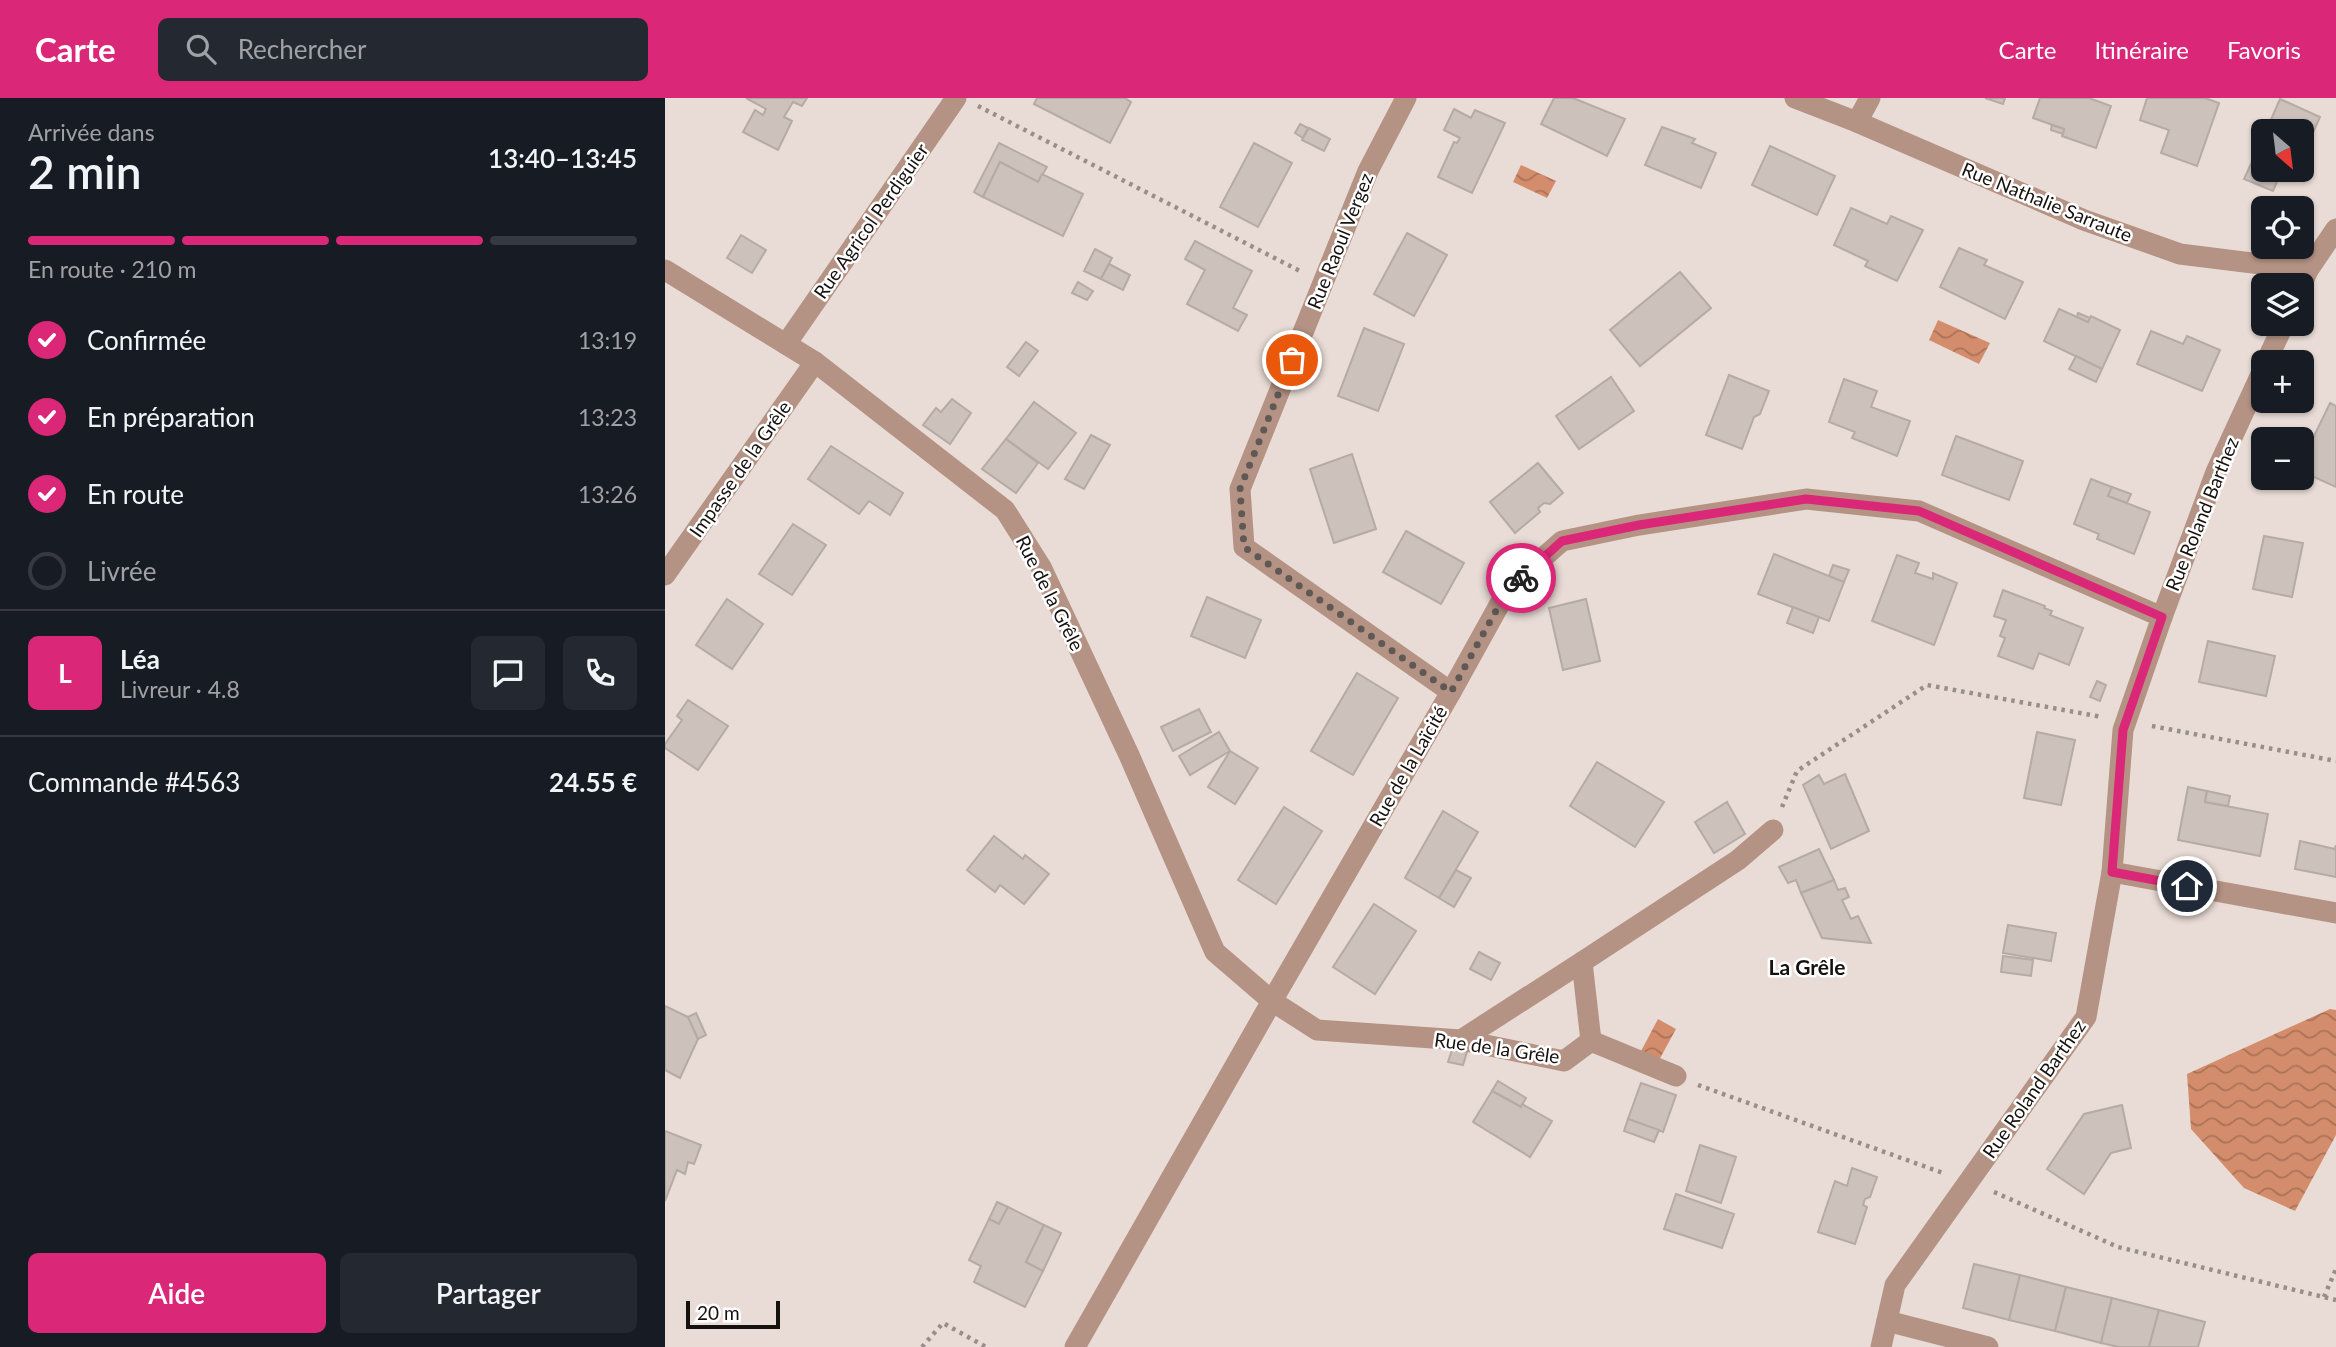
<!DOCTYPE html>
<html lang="fr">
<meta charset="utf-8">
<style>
body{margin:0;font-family:Lato,sans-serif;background:#242831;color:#f1f3f6;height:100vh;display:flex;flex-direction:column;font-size:26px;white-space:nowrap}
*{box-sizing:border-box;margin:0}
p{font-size:23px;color:#9ea1a6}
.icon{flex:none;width:38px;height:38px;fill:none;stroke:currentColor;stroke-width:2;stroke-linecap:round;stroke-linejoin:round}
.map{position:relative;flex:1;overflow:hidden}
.panel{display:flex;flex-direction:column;background:#171b24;width:665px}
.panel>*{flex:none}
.needle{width:46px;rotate:152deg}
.fabs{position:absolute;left:1586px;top:21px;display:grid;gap:14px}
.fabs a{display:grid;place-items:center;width:63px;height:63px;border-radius:10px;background:#171b24;box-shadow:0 2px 5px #0004;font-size:35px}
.scale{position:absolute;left:21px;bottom:18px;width:94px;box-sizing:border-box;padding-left:7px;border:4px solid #15110f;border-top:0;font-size:19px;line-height:24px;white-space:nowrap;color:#15110f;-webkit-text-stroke:5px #fff;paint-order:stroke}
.pin{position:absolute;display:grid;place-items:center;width:60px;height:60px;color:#fff;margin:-30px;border:4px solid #fff;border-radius:50%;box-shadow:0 2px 7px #0007}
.courier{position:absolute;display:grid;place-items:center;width:70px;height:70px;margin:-35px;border:5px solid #db2777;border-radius:50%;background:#fff;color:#222;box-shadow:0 2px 9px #0007}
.summary em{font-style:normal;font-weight:600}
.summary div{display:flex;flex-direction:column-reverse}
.summary{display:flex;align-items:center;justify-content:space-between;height:119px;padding:0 28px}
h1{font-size:46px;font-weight:600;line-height:52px}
.bar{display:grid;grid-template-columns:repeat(4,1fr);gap:10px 7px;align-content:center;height:84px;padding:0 28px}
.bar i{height:9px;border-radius:5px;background:#363941}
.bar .selected{background:#db2777}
.bar p{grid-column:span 4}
.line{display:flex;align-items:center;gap:18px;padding:0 28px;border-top:2px solid #363941}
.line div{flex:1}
.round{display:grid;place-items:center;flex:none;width:74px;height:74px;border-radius:10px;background:#242831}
ol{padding:0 28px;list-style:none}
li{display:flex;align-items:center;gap:21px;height:77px}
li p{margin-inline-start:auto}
li .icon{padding:7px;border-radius:50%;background:#db2777;color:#fff;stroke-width:4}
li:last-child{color:#9ea1a6}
li i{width:38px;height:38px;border:4px solid #363941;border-radius:50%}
.primary-button{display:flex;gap:14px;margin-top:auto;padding:14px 28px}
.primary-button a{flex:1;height:80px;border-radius:10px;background:#db2777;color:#fff;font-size:28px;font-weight:600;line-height:80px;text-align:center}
.primary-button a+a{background:#242831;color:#f1f3f6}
header{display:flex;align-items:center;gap:42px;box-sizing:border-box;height:98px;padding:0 35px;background:#db2777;color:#fff}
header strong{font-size:33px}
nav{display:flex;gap:38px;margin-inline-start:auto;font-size:24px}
.search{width:490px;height:63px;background:#242831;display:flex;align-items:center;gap:18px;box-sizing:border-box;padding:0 24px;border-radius:10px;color:#9ea1a6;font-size:26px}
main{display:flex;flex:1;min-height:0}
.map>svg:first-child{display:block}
</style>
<header>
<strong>Carte</strong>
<div class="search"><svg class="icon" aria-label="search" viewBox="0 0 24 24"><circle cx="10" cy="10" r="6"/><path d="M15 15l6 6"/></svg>Rechercher</div>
<nav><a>Carte</a><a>Itinéraire</a><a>Favoris</a></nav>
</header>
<main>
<section class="panel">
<div class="summary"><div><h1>2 min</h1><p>Arrivée dans</p></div><em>13:40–13:45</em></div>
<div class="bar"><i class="selected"></i><i class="selected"></i><i class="selected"></i><i></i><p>En route · 210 m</p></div>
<ol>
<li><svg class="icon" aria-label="check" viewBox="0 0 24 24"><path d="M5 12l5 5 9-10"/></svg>Confirmée<p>13:19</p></li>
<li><svg class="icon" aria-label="check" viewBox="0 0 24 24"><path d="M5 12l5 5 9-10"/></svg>En préparation<p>13:23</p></li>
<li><svg class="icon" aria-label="check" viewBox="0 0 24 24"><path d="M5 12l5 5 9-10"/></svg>En route<p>13:26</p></li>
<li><i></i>Livrée</li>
</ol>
<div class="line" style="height:126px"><b class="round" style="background:#db2777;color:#fff">L</b><div><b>Léa</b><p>Livreur · 4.8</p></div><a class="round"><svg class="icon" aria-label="chat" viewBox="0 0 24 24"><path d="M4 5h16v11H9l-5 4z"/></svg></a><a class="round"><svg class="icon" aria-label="phone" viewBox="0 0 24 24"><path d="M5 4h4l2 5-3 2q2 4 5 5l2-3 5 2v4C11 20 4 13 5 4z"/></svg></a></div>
<div class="line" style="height:91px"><div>Commande #4563</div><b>24.55 €</b></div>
<div class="primary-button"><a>Aide</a><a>Partager</a></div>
</section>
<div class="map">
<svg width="1671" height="1249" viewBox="0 0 1671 1249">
<defs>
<pattern id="water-waves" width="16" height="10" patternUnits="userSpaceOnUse" patternTransform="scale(1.75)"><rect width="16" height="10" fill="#d48d6c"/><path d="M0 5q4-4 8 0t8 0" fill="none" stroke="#ab7257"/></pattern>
</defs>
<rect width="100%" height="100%" fill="#e9dcd6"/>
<g fill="url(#water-waves)">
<polygon points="856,67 891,83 882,100 848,84"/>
<polygon points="1273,222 1325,245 1314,266 1264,242"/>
<polygon points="1665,911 1671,912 1671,1037 1630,1113 1579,1090 1526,1031 1522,976"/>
<polygon points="993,921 1011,931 993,964 975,955"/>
</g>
<g fill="#cdc1bb" stroke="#b6aaa5" stroke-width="2">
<polygon points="81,0 142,0 137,8 128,4 119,19 127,23 113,52 78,34 90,12 98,17 101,11"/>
<polygon points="372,0 460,0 466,4 445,45 369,6"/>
<polygon points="889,0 908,0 960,21 942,58 876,26"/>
<polygon points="1320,0 1340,0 1338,6"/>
<polygon points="1375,0 1424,0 1446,8 1431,50 1397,38 1399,31 1368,20"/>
<polygon points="1482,0 1540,0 1554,5 1532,68 1496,55 1504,32 1475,22"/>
<polygon points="1615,1 1655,19 1636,61 1636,33 1601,33"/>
<polygon points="789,11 806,20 810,12 840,25 807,95 773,79 789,44 792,45 795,40 779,32"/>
<polygon points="635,26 643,30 638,40 630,35"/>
<polygon points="1387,27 1399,31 1398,36 1386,32"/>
<polygon points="997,29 1030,41 1027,45 1051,55 1036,90 980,67"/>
<polygon points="644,30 665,41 659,53 637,42"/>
<polygon points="1598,40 1598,72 1617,72 1608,93 1579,81"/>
<polygon points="334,45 382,69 373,84 335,64 318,99 309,94"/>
<polygon points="589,45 627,65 593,129 555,109"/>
<polygon points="1105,48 1170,78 1152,117 1087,87"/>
<polygon points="335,64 373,84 377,76 418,96 398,138 318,99"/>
<polygon points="1186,110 1222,126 1226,118 1258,132 1232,183 1200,168 1203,163 1169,147"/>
<polygon points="742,135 782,157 749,218 709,196"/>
<polygon points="76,137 101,152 87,175 62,160"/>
<polygon points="530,143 587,173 568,210 582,217 573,233 522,206 540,172 520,161"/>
<polygon points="1294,150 1322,162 1319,167 1358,184 1340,221 1275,189"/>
<polygon points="430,151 447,160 436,181 419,173"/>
<polygon points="444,166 465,177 458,192 436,181"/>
<polygon points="1015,174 1046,210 975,268 945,232"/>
<polygon points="413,184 428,193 422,202 407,195"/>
<polygon points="1394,211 1423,224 1426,218 1455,232 1437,271 1379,243"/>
<polygon points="1413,215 1425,220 1423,224 1412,219"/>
<polygon points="699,230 739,246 713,313 673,298"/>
<polygon points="1486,233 1518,246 1522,238 1555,252 1537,293 1472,266"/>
<polygon points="361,244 373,253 354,278 342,269"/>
<polygon points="1411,258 1437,271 1431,284 1404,271"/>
<polygon points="1064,277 1104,293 1095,316 1089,319 1077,351 1041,337"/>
<polygon points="946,279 969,313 914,351 891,318"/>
<polygon points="1179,281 1212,293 1206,309 1245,323 1232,358 1187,340 1190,334 1164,324"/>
<polygon points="287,301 306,315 285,346 258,327 271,310 276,314"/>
<polygon points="369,304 411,335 383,371 341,341"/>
<polygon points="1665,305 1671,308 1671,389 1636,373 1636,365"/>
<polygon points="426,337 445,347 419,391 400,381"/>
<polygon points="1291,338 1358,363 1344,402 1277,377"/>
<polygon points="341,341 373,365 351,395 317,371"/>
<polygon points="166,348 238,395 225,417 204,403 194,416 143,381"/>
<polygon points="687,356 711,431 669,445 645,371"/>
<polygon points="873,365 898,395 885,406 879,405 873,410 875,414 850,435 825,404"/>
<polygon points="1426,381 1447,389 1443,398 1485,414 1469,456 1432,441 1434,436 1409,426"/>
<polygon points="1447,389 1466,396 1462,405 1443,398"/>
<polygon points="128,426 161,447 127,497 94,476"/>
<polygon points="741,433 799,465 776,506 718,474"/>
<polygon points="1599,438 1638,445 1627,499 1588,491"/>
<polygon points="1109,456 1179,484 1164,523 1093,496"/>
<polygon points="1232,457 1254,465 1250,475 1268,481 1268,475 1292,485 1269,547 1207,523"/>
<polygon points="1168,467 1184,472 1179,484 1164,478"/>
<polygon points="1338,492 1380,508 1379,510 1387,513 1385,517 1418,530 1404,567 1374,555 1368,571 1333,558 1340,540 1335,538 1341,522 1329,518"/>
<polygon points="542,499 596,522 580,560 526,538"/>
<polygon points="62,501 98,526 67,571 31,547"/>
<polygon points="921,501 935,563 898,572 884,510"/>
<polygon points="1128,509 1154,519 1148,535 1122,525"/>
<polygon points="1543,543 1610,558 1601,598 1534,584"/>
<polygon points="692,575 733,600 688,677 646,653"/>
<polygon points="1432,583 1441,587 1435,603 1425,599"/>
<polygon points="23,602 63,628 33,672 0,650 0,646 17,622 12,618"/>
<polygon points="534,611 546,634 508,653 496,629"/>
<polygon points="554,634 565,653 525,677 514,658"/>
<polygon points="1372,634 1410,642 1396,707 1359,700"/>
<polygon points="565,653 593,670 570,706 543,689"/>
<polygon points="932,664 999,704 970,749 905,708"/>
<polygon points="1180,676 1204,733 1166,751 1138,687 1154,677 1159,686"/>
<polygon points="1523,689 1542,693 1540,704 1603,716 1595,758 1513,742"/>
<polygon points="1542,693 1565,698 1563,708 1540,704"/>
<polygon points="1062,704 1080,736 1049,755 1030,724"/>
<polygon points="619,709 657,733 611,806 573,782"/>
<polygon points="778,713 813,734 774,800 740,780"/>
<polygon points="329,738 358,761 360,757 384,776 359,806 335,787 330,794 302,772"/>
<polygon points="1635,743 1670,751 1671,747 1671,779 1630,771"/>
<polygon points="1154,751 1169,782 1136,795 1131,782 1123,785 1114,769"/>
<polygon points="791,772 806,780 789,809 774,800"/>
<polygon points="1169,782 1173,792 1180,790 1184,799 1177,802 1186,821 1193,818 1206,845 1157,840 1136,795"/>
<polygon points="709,806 751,833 710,896 668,869"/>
<polygon points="1343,827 1391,835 1386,863 1338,855"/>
<polygon points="814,854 835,865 826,882 805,871"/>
<polygon points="1338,858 1368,862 1366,878 1336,874"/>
<polygon points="0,908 23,919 33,941 15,980 0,972"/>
<polygon points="31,915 41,937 33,941 23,919"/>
<polygon points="787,952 802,954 798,967 783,964"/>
<polygon points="833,983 861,1000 856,1009 827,993"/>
<polygon points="976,985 1011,997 998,1034 963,1021"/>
<polygon points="827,993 856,1009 857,1006 887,1023 865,1059 808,1024"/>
<polygon points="1457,1007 1466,1050 1446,1055 1419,1096 1382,1071 1419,1016"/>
<polygon points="963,1021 994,1032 989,1044 959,1033"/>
<polygon points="0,1033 36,1047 29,1066 23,1064 20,1076 12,1072 0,1103"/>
<polygon points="1035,1047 1071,1059 1056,1105 1021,1093"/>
<polygon points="1187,1070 1212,1079 1205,1099 1200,1101 1198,1107 1202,1109 1190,1146 1153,1134 1170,1083 1182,1088"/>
<polygon points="1011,1096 1069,1116 1057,1150 999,1131"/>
<polygon points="332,1104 343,1109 334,1126 324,1121"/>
<polygon points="343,1109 379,1127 361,1164 378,1173 360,1209 309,1184 316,1168 304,1162 324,1121 334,1126"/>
<polygon points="379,1127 396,1135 378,1173 361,1164"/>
<polygon points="1309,1166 1355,1177 1344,1222 1298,1210"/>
<polygon points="1355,1177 1401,1189 1390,1233 1344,1222"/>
<polygon points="1401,1189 1447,1200 1436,1245 1390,1233"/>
<polygon points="1447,1200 1494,1212 1484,1249 1454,1249 1436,1245"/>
<polygon points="1494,1212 1540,1224 1533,1249 1484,1249"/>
</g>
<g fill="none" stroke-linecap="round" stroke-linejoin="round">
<g stroke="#978e89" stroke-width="4.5" stroke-dasharray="3.5 5" stroke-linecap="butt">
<polyline points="313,8 635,173"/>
<polyline points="1487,628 1671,663"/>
<polyline points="1117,709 1132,673 1262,587 1437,619"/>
<polyline points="1033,987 1278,1075"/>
<polyline points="1329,1094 1453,1149 1671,1202"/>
<polyline points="1659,1199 1671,1171"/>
<polyline points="257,1249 278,1225 321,1249"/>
</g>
<g stroke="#b49384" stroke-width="21">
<polyline points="741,0 703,73 575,391 579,449 786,594"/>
<polyline points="1130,0 1192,24 1419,122 1515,156 1643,172"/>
<polyline points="1192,24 1205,0"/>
<polyline points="0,172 150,264 340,412 376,469 464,657 550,854 607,903 410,1249"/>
<polyline points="1636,188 1643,172 1671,131"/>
<polyline points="121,246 291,0"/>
<polyline points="1601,264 1619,226"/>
<polyline points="0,477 150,264"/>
<polyline points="1447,774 1671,815"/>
<polyline points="917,864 1073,762 1108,732"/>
<polyline points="796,942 917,864 926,943"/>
<polyline points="1011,978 926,943 899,963 796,942 652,932 607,903 786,594 843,491 897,443 974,427 1141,401 1254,413 1497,519"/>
<polyline points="1222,1223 1323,1249"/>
<polyline points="1216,1249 1230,1187 1421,919 1447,774 1458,632 1497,519 1551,374 1598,272"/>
</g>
</g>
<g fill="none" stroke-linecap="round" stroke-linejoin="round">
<polyline stroke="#5f5855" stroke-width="7" stroke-dasharray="0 12.6" points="627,262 575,391 579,449 786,594 843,491 856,480"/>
<polyline stroke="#db2777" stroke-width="9" points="856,480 897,443 974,427 1141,401 1254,413 1497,519 1458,632 1447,774 1522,788"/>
</g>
<g text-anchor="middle" stroke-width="5" stroke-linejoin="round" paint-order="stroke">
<g font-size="19" fill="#15110f" stroke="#fff">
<text transform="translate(1382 104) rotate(22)" y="7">Rue Nathalie Sarraute</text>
<text transform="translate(206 123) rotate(-55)" y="7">Rue Agricol Perdiguier</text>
<text transform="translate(675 143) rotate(-68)" y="7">Rue Raoul Vergez</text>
<text transform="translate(75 371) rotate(-55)" y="7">Impasse de la Grêle</text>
<text transform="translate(1537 416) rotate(-68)" y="7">Rue Roland Barthez</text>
<text transform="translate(385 495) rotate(63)" y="7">Rue de la Grêle</text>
<text transform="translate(743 668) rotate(-60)" y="7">Rue de la Laïcité</text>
<text transform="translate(832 950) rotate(8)" y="7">Rue de la Grêle</text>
<text transform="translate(1369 991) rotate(-55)" y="7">Rue Roland Barthez</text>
</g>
<g font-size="21" font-weight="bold" fill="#15110f" stroke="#fff">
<text x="1142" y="877">La Grêle</text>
</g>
</g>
</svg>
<div class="fabs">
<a><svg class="needle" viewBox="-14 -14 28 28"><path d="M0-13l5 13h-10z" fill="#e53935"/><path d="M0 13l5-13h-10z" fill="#9ea1a6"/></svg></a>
<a><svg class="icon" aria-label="locate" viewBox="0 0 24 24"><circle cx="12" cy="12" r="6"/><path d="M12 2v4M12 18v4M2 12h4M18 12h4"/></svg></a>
<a><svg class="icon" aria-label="layers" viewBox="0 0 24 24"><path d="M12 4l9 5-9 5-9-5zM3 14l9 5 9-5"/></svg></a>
<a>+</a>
<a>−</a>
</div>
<div class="scale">20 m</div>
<div class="pin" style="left:627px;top:262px;background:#ea580c"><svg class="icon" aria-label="bag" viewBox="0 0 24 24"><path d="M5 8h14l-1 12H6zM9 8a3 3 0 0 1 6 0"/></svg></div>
<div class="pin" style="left:1522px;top:788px;background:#1f2937"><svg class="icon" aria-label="home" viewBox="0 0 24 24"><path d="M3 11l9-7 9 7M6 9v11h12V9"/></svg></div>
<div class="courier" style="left:856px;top:480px"><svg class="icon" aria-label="bike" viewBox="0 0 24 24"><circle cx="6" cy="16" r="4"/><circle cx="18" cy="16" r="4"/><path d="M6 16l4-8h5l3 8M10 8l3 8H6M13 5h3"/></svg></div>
</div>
</main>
